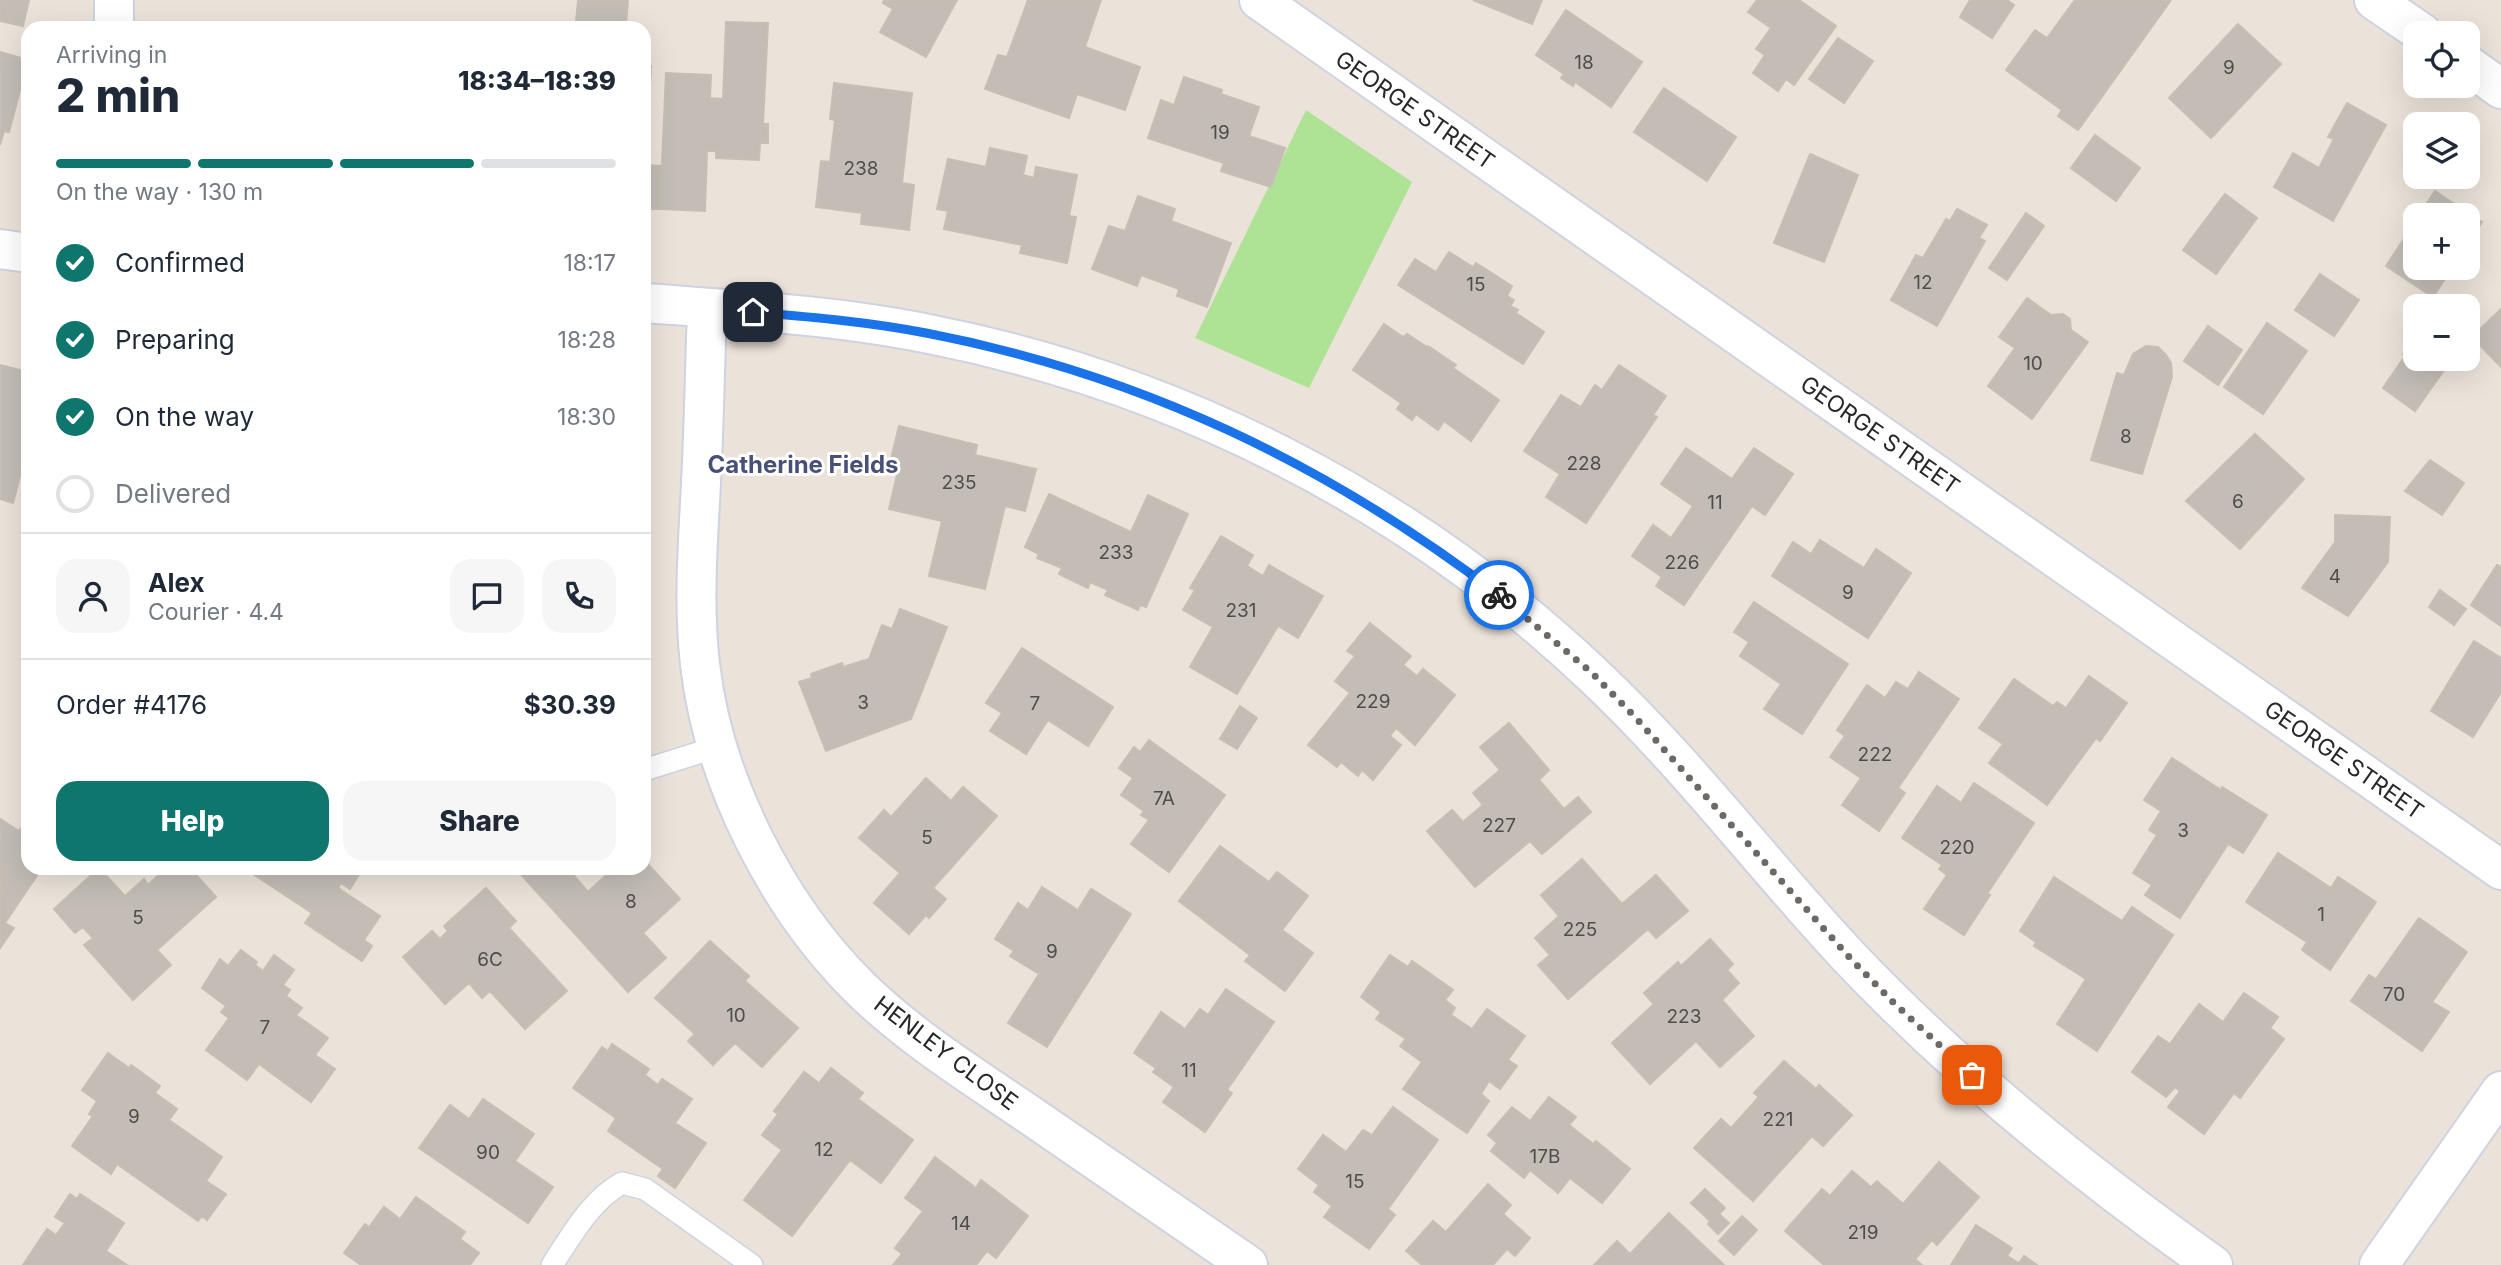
<!DOCTYPE html>
<meta charset="utf-8">
<style>
body{margin:0;font-family:Inter,sans-serif;background:#f6f6f7;color:#1f2937;height:100vh;display:flex;flex-direction:column;font-size:26px;white-space:nowrap}
*{box-sizing:border-box;margin:0}
p{font-size:23px;color:#747a83}
.icon{flex:none;width:38px;height:38px;fill:none;stroke:currentColor;stroke-width:2;stroke-linecap:round;stroke-linejoin:round}
.map{position:relative;flex:1;overflow:hidden}
.panel{position:absolute;left:21px;top:21px;width:630px;height:854px;display:flex;flex-direction:column;background:#fff;border-radius:21px;box-shadow:0 7px 28px #0002}
.panel>*{flex:none}
.buttons{position:absolute;left:2403px;top:21px;display:grid;gap:14px}
.buttons a{display:grid;place-items:center;width:77px;height:77px;border-radius:14px;background:#fff;box-shadow:0 7px 28px #0002;font-size:35px}
.pin{position:absolute;display:grid;place-items:center;width:60px;height:60px;color:#fff;margin:-30px;border-radius:14px;box-shadow:0 4px 10px #0006}
.courier{position:absolute;display:grid;place-items:center;width:70px;height:70px;margin:-35px;border:5px solid #1a73e8;border-radius:50%;background:#fff;color:#222;box-shadow:0 2px 9px #0007}
.overview em{font-style:normal;font-weight:800}
.overview div{display:flex;flex-direction:column-reverse}
.overview{display:flex;align-items:center;justify-content:space-between;height:119px;padding:0 35px}
h1{font-size:46px;font-weight:800;line-height:52px}
.bar{display:grid;grid-template-columns:repeat(4,1fr);gap:10px 7px;align-content:center;height:84px;padding:0 35px}
.bar i{height:9px;border-radius:5px;background:#e0e1e3}
.bar .current{background:#0f766e}
.bar p{grid-column:span 4}
.line{display:flex;align-items:center;gap:18px;padding:0 35px;border-top:2px solid #e0e1e3}
.line div{flex:1}
.round{display:grid;place-items:center;flex:none;width:74px;height:74px;border-radius:21px;background:#f6f6f7}
ol{padding:0 35px;list-style:none}
li{display:flex;align-items:center;gap:21px;height:77px}
li p{margin-inline-start:auto}
li .icon{padding:7px;border-radius:50%;background:#0f766e;color:#fff;stroke-width:4}
li:last-child{color:#747a83}
li i{width:38px;height:38px;border:4px solid #e0e1e3;border-radius:50%}
.action{display:flex;gap:14px;margin-top:auto;padding:14px 35px}
.action a{flex:1;height:80px;border-radius:21px;background:#0f766e;color:#fff;font-size:28px;font-weight:800;line-height:80px;text-align:center}
.action a+a{background:#f6f6f7;color:#1f2937}
.map>svg:first-child{display:block}
</style>
<div class="map">
<svg width="2501" height="1265" viewBox="0 0 2501 1265">
<rect width="100%" height="100%" fill="#ebe3d9"/>
<polygon fill="#aee295" points="1306,110 1412,182 1309,388 1195,338"/>
<g fill="#c3bdb6" stroke="#c6bfb3" stroke-width="2">
<polygon points="0,0 29,0 23,26 0,21"/>
<polygon points="578,0 628,0 626,25 576,22"/>
<polygon points="884,0 957,0 926,57 880,32 893,9 883,3"/>
<polygon points="1028,0 1101,0 1085,47 1140,67 1125,110 1077,94 1069,118 985,89 998,55 1007,57"/>
<polygon points="1473,0 1542,0 1532,24"/>
<polygon points="1757,0 1799,0 1836,26 1794,85 1786,79 1778,91 1753,73 1765,55 1756,49 1771,28 1748,12"/>
<polygon points="1970,0 2007,0 2014,5 1992,38 1960,17"/>
<polygon points="2075,0 2171,0 2078,130 2058,116 2062,110 2006,70 2035,30 2047,38"/>
<polygon points="1566,10 1642,62 1611,107 1575,82 1573,86 1561,78 1564,74 1536,55"/>
<polygon points="726,22 768,23 763,124 768,124 768,143 760,143 759,160 716,158 716,151 707,151 705,211 660,209 666,73 711,75 710,98 723,99"/>
<polygon points="2238,24 2281,64 2211,138 2169,98"/>
<polygon points="1838,38 1873,61 1844,103 1809,79"/>
<polygon points="0,52 28,60 9,132 4,131 0,145"/>
<polygon points="644,66 651,66 646,165 662,166 660,209 644,209"/>
<polygon points="1184,77 1222,90 1221,94 1259,107 1249,136 1285,148 1271,187 1221,171 1224,163 1148,138 1161,100 1174,105"/>
<polygon points="834,83 912,93 902,183 914,185 909,230 861,224 862,213 816,207 821,161 830,162 835,120 830,119"/>
<polygon points="1664,88 1736,137 1707,181 1634,132"/>
<polygon points="2347,103 2386,125 2333,221 2274,187 2293,153 2319,168 2334,139 2328,137"/>
<polygon points="2095,135 2140,168 2116,201 2071,168"/>
<polygon points="990,148 1027,156 1023,175 1034,178 1036,167 1077,175 1069,216 1076,217 1067,263 1020,253 1022,245 944,229 948,211 937,209 948,159 986,167"/>
<polygon points="1810,154 1858,175 1824,262 1774,243"/>
<polygon points="2435,191 2482,222 2468,244 2468,215 2419,215"/>
<polygon points="2225,194 2257,218 2216,274 2183,250"/>
<polygon points="1138,196 1175,209 1171,221 1231,243 1207,307 1177,296 1179,289 1141,275 1137,286 1092,269 1109,226 1125,231"/>
<polygon points="1957,209 1987,225 1979,238 1985,241 1937,326 1891,300 1916,255 1923,258 1946,219 1950,221"/>
<polygon points="2026,213 2044,226 2007,280 1989,268"/>
<polygon points="2415,222 2415,268 2452,268 2433,297 2386,266"/>
<polygon points="1449,252 1473,267 1476,263 1512,286 1507,296 1514,300 1510,306 1518,310 1516,313 1544,332 1523,364 1398,285 1415,259 1436,272"/>
<polygon points="2320,274 2359,300 2334,336 2295,310"/>
<polygon points="2027,298 2051,315 2063,314 2070,319 2071,330 2088,342 2032,419 1988,386 2015,348 1999,337"/>
<polygon points="2501,309 2501,367 2472,337"/>
<polygon points="2267,323 2307,351 2263,414 2224,387"/>
<polygon points="1384,324 1403,337 1407,334 1427,347 1428,346 1456,365 1453,368 1499,400 1471,441 1444,421 1438,430 1416,414 1412,420 1397,409 1401,403 1353,370"/>
<polygon points="2208,326 2242,350 2218,385 2184,361"/>
<polygon points="2415,337 2415,359 2452,359 2415,411 2383,388 2405,356 2403,354"/>
<polygon points="2146,346 2158,347 2166,355 2171,363 2172,377 2142,474 2091,460 2117,373 2124,375 2133,354"/>
<polygon points="0,365 28,372 28,454 26,453 13,503 0,499"/>
<polygon points="1619,365 1666,396 1653,415 1657,417 1586,523 1546,497 1560,474 1524,451 1561,395 1581,407 1595,385 1602,390"/>
<polygon points="899,426 977,445 975,455 1036,469 1025,511 1005,506 985,589 929,576 942,521 889,509 899,466 890,463"/>
<polygon points="2255,434 2304,479 2240,549 2186,501"/>
<polygon points="1686,448 1732,479 1754,448 1793,474 1765,515 1752,506 1684,605 1656,586 1662,577 1632,556 1653,525 1671,538 1693,506 1661,484"/>
<polygon points="2430,460 2464,483 2442,515 2405,491"/>
<polygon points="1049,494 1131,532 1148,495 1188,514 1146,607 1140,605 1138,610 1105,595 1108,590 1090,582 1088,588 1059,574 1062,568 1037,558 1039,554 1025,547"/>
<polygon points="2335,515 2390,517 2388,562 2348,616 2302,588 2335,542"/>
<polygon points="1221,536 1253,555 1247,566 1263,576 1269,565 1323,596 1298,638 1278,626 1237,694 1190,667 1213,627 1183,610 1195,590 1190,588"/>
<polygon points="1820,540 1864,568 1876,549 1911,573 1868,638 1772,576 1793,542 1811,554"/>
<polygon points="2497,565 2501,567 2501,626 2471,605"/>
<polygon points="2440,590 2466,609 2454,625 2429,607"/>
<polygon points="1754,602 1848,664 1802,734 1764,709 1781,684 1740,656 1749,642 1734,632"/>
<polygon points="900,609 947,627 911,719 826,751 799,682 812,678 811,674 842,663 843,667 869,659 882,625 892,629"/>
<polygon points="1370,623 1411,656 1403,665 1417,676 1423,669 1455,695 1415,745 1396,728 1390,736 1401,745 1373,780 1362,770 1358,776 1341,762 1337,767 1308,745 1350,693 1335,681 1355,656 1347,651"/>
<polygon points="2474,641 2501,658 2501,692 2473,737 2431,711"/>
<polygon points="1022,648 1113,707 1088,746 1048,720 1026,754 990,731 1002,713 986,703"/>
<polygon points="1919,672 1959,699 1898,788 1905,793 1879,831 1842,805 1861,778 1830,757 1845,736 1837,730 1867,685 1885,698 1896,682 1908,689"/>
<polygon points="2089,676 2127,703 2100,741 2096,738 2047,805 1989,763 2003,744 1979,728 2014,679 2053,706 2057,702 2066,708"/>
<polygon points="1240,706 1257,718 1237,749 1220,739"/>
<polygon points="1509,723 1549,770 1539,780 1564,809 1578,797 1591,812 1542,854 1530,841 1475,887 1427,831 1452,810 1463,822 1483,805 1473,793 1500,770 1480,747"/>
<polygon points="1149,740 1225,795 1169,872 1131,844 1149,820 1141,815 1144,811 1121,795 1133,778 1119,768 1134,747 1140,752"/>
<polygon points="2172,758 2221,790 2222,787 2267,815 2243,853 2228,844 2180,918 2145,895 2152,885 2133,873 2157,835 2149,830 2161,811 2144,800"/>
<polygon points="926,778 951,801 963,787 997,816 933,888 946,899 929,918 926,915 909,934 874,903 900,873 859,838 884,810 891,817"/>
<polygon points="1974,783 2034,823 1987,894 1990,895 1964,935 1924,909 1947,875 1939,869 1942,865 1902,838 1937,786 1961,803"/>
<polygon points="28,818 28,868 42,868 5,923 14,928 0,948 0,819 19,831"/>
<polygon points="1220,846 1269,882 1277,872 1308,896 1282,930 1313,953 1285,991 1245,961 1250,955 1179,901"/>
<polygon points="2278,853 2331,888 2338,877 2376,902 2330,970 2302,950 2307,942 2246,902"/>
<polygon points="1582,859 1622,904 1656,875 1688,911 1656,938 1648,929 1568,999 1538,965 1550,955 1535,938 1559,916 1541,895"/>
<polygon points="644,860 680,899 643,933 666,958 628,992 515,868 572,868 569,870 588,892 606,875 599,868 644,868"/>
<polygon points="99,868 125,896 144,879 148,885 166,868 190,868 216,897 157,950 171,965 133,1000 84,945 93,938 83,927 75,933 54,909"/>
<polygon points="244,868 363,868 350,889 341,883 338,888 380,916 364,940 372,946 362,961 305,923 312,913"/>
<polygon points="2054,877 2122,921 2132,907 2173,935 2097,1051 2057,1024 2086,979 2034,946 2036,942 2020,931"/>
<polygon points="1042,887 1078,910 1091,889 1131,914 1047,1047 1008,1023 1039,974 1010,956 1014,951 995,939 1018,903 1028,910"/>
<polygon points="486,888 516,921 509,928 567,991 525,1029 490,991 482,998 469,983 445,1004 403,957 432,931 440,939 448,931 444,926"/>
<polygon points="2419,918 2467,952 2432,1002 2449,1012 2422,1051 2351,1001 2369,975 2376,979"/>
<polygon points="1710,939 1733,964 1727,970 1739,983 1722,1000 1754,1036 1720,1067 1696,1041 1650,1084 1612,1043 1654,1004 1644,993 1678,962 1681,966"/>
<polygon points="710,941 749,976 745,981 798,1028 762,1067 735,1043 713,1065 688,1041 695,1034 655,998"/>
<polygon points="241,950 257,962 255,965 263,971 274,955 294,970 283,985 290,990 286,996 302,1008 296,1015 328,1038 315,1055 335,1069 311,1102 259,1064 247,1080 206,1050 229,1018 221,1012 226,1006 202,988 220,959 228,966"/>
<polygon points="1390,955 1408,967 1412,961 1453,990 1445,1000 1455,1008 1451,1015 1472,1029 1487,1009 1525,1036 1508,1060 1517,1066 1500,1089 1489,1081 1481,1094 1489,1101 1467,1133 1403,1089 1422,1062 1400,1046 1406,1039 1376,1019 1381,1012 1361,997"/>
<polygon points="1226,989 1274,1022 1227,1090 1232,1093 1205,1132 1163,1102 1174,1087 1153,1072 1156,1068 1134,1053 1161,1012 1185,1029 1200,1009 1208,1015"/>
<polygon points="2244,993 2278,1017 2270,1028 2284,1039 2240,1098 2234,1093 2204,1134 2168,1107 2180,1091 2175,1087 2166,1097 2132,1072 2158,1036 2170,1044 2199,1004 2223,1022"/>
<polygon points="612,1044 649,1069 645,1075 658,1085 662,1079 692,1099 675,1123 706,1143 675,1188 658,1176 663,1169 608,1131 616,1118 573,1088 602,1047 608,1051"/>
<polygon points="108,1053 129,1068 131,1065 160,1086 155,1093 177,1109 169,1120 222,1157 206,1181 226,1194 207,1220 202,1216 198,1221 117,1164 111,1174 72,1146 93,1116 89,1114 97,1101 82,1090"/>
<polygon points="1784,1061 1816,1089 1819,1085 1852,1115 1823,1146 1812,1136 1753,1201 1694,1148 1721,1119 1731,1128 1759,1097 1754,1093"/>
<polygon points="831,1068 863,1093 858,1099 913,1140 881,1183 850,1160 792,1236 744,1200 782,1150 762,1135 778,1114 774,1111 804,1072 819,1083"/>
<polygon points="1549,1097 1576,1117 1569,1125 1593,1144 1596,1141 1630,1169 1602,1203 1570,1178 1558,1193 1530,1170 1524,1178 1491,1151 1497,1143 1488,1135 1512,1107 1530,1121"/>
<polygon points="483,1099 534,1134 515,1161 553,1187 528,1223 419,1148 450,1105 469,1119"/>
<polygon points="1393,1107 1438,1140 1388,1209 1395,1215 1369,1249 1324,1217 1332,1206 1314,1192 1319,1185 1298,1169 1323,1135 1346,1152 1363,1130 1372,1135"/>
<polygon points="935,1157 976,1188 981,1180 1028,1216 996,1258 987,1251 976,1265 893,1265 902,1254 895,1248 923,1211 905,1198"/>
<polygon points="1939,1162 1979,1197 1937,1245 1932,1240 1915,1259 1922,1265 1824,1265 1785,1231 1822,1189 1830,1196 1852,1171 1871,1187 1877,1181 1903,1204"/>
<polygon points="1488,1184 1511,1205 1503,1214 1530,1238 1515,1256 1507,1249 1493,1265 1422,1265 1406,1251 1433,1221 1446,1232"/>
<polygon points="1705,1189 1725,1208 1719,1214 1729,1223 1718,1234 1708,1224 1710,1221 1691,1203"/>
<polygon points="70,1194 77,1199 80,1194 124,1223 106,1251 127,1265 23,1265 47,1229 56,1235 65,1223 55,1217"/>
<polygon points="416,1197 465,1232 460,1239 479,1253 470,1265 361,1265 344,1253 365,1224 369,1227 384,1207 400,1219"/>
<polygon points="1669,1213 1724,1265 1594,1265 1617,1241 1630,1254"/>
<polygon points="1742,1216 1757,1230 1734,1255 1719,1241"/>
<polygon points="1976,1225 2012,1248 2007,1256 2019,1263 2024,1256 2037,1265 1951,1265"/>
</g>
<g fill="none" stroke-linecap="round" stroke-linejoin="round">
<defs>
<g id="service">
<polyline points="644,770 717,747"/>
<path d="M552,1265C572,1235 590,1201 622,1183L645,1189L752,1265"/>
</g>
<g id="minor">
<polyline points="114,0 114,28"/>
<polyline points="1259,0 2501,870"/>
<polyline points="2374,0 2422,33"/>
<polyline points="2468,65 2501,89"/>
<path d="M707,308C705,366 704,424 701,483C698,543 693,603 700,664C713,780 777,906 860,988C909,1036 968,1073 1024,1111C1099,1163 1174,1214 1248,1265"/>
</g>
<polyline id="tertiary" points="2379,1265 2501,1091"/>
<g id="secondary">
<polyline points="0,249 28,253"/>
<path d="M644,303C739,310 836,315 929,334C1177,383 1408,500 1592,674C1685,761 1762,864 1849,957C1959,1073 2083,1173 2213,1265"/>
</g>
</defs>
<use href="#service" stroke="#ced2e1" stroke-width="24"/>
<use href="#minor" stroke="#ced2e1" stroke-width="42"/>
<use href="#tertiary" stroke="#ced2e1" stroke-width="42"/>
<use href="#secondary" stroke="#ced2e1" stroke-width="42"/>
<use href="#service" stroke="#fff" stroke-width="21"/>
<use href="#minor" stroke="#fff" stroke-width="38"/>
<use href="#tertiary" stroke="#fff" stroke-width="38"/>
<use href="#secondary" stroke="#fff" stroke-width="38"/>
</g>
<g fill="none" stroke-linecap="round" stroke-linejoin="round">
<polyline stroke="#6c6966" stroke-width="7" stroke-dasharray="0 12.6" points="1499,595 1591,672 1636,718 1850,958 1895,1004 1972,1075"/>
<path stroke="#1a73e8" stroke-width="9" d="M753,312C811,317 869,322 926,333C1140,374 1327,464 1499,595"/>
</g>
<g text-anchor="middle" stroke-width="6" stroke-linejoin="round" paint-order="stroke">
<g font-size="19" fill="#4f4d4c">
<text x="1584" y="69">18</text>
<text x="2229" y="74">9</text>
<text x="1220" y="139">19</text>
<text x="861" y="175">238</text>
<text x="1923" y="289">12</text>
<text x="1476" y="291">15</text>
<text x="2033" y="370">10</text>
<text x="2126" y="443">8</text>
<text x="1584" y="470">228</text>
<text x="959" y="489">235</text>
<text x="2238" y="508">6</text>
<text x="1715" y="509">11</text>
<text x="1116" y="559">233</text>
<text x="1682" y="569">226</text>
<text x="2335" y="583">4</text>
<text x="1848" y="599">9</text>
<text x="1241" y="617">231</text>
<text x="1373" y="708">229</text>
<text x="863" y="709">3</text>
<text x="1035" y="710">7</text>
<text x="1875" y="761">222</text>
<text x="1164" y="805">7A</text>
<text x="1499" y="832">227</text>
<text x="2183" y="837">3</text>
<text x="927" y="844">5</text>
<text x="1957" y="854">220</text>
<text x="631" y="908">8</text>
<text x="2321" y="921">1</text>
<text x="138" y="924">5</text>
<text x="1580" y="936">225</text>
<text x="1052" y="958">9</text>
<text x="490" y="966">6C</text>
<text x="2394" y="1001">70</text>
<text x="736" y="1022">10</text>
<text x="1684" y="1023">223</text>
<text x="265" y="1034">7</text>
<text x="1189" y="1077">11</text>
<text x="134" y="1123">9</text>
<text x="1778" y="1126">221</text>
<text x="824" y="1156">12</text>
<text x="488" y="1159">90</text>
<text x="1545" y="1163">17B</text>
<text x="1355" y="1188">15</text>
<text x="961" y="1230">14</text>
<text x="1863" y="1239">219</text>
</g>
<g font-size="23" fill="#282828" stroke="#fff">
<text transform="translate(1415 110) rotate(35)" y="8">GEORGE STREET</text>
<text transform="translate(1880 435) rotate(35)" y="8">GEORGE STREET</text>
<text transform="translate(2344 760) rotate(35)" y="8">GEORGE STREET</text>
<text transform="translate(946 1053) rotate(37)" y="8">HENLEY CLOSE</text>
</g>
<g font-size="24" font-weight="bold" fill="#495078" stroke="#fff">
<text x="803" y="473">Catherine Fields</text>
</g>
</g>
</svg>
<div class="buttons">
<a><svg class="icon" aria-label="locate" viewBox="0 0 24 24"><circle cx="12" cy="12" r="6"/><path d="M12 2v4M12 18v4M2 12h4M18 12h4"/></svg></a>
<a><svg class="icon" aria-label="layers" viewBox="0 0 24 24"><path d="M12 4l9 5-9 5-9-5zM3 14l9 5 9-5"/></svg></a>
<a>+</a>
<a>−</a>
</div>
<div class="pin" style="left:1972px;top:1075px;background:#ea580c"><svg class="icon" aria-label="bag" viewBox="0 0 24 24"><path d="M5 8h14l-1 12H6zM9 8a3 3 0 0 1 6 0"/></svg></div>
<div class="pin" style="left:753px;top:312px;background:#1f2937"><svg class="icon" aria-label="home" viewBox="0 0 24 24"><path d="M3 11l9-7 9 7M6 9v11h12V9"/></svg></div>
<div class="courier" style="left:1499px;top:595px"><svg class="icon" aria-label="bike" viewBox="0 0 24 24"><circle cx="6" cy="16" r="4"/><circle cx="18" cy="16" r="4"/><path d="M6 16l4-8h5l3 8M10 8l3 8H6M13 5h3"/></svg></div>
<section class="panel">
<div class="overview"><div><h1>2 min</h1><p>Arriving in</p></div><em>18:34–18:39</em></div>
<div class="bar"><i class="current"></i><i class="current"></i><i class="current"></i><i></i><p>On the way · 130 m</p></div>
<ol>
<li><svg class="icon" aria-label="check" viewBox="0 0 24 24"><path d="M5 12l5 5 9-10"/></svg>Confirmed<p>18:17</p></li>
<li><svg class="icon" aria-label="check" viewBox="0 0 24 24"><path d="M5 12l5 5 9-10"/></svg>Preparing<p>18:28</p></li>
<li><svg class="icon" aria-label="check" viewBox="0 0 24 24"><path d="M5 12l5 5 9-10"/></svg>On the way<p>18:30</p></li>
<li><i></i>Delivered</li>
</ol>
<div class="line" style="height:126px"><a class="round"><svg class="icon" aria-label="person" viewBox="0 0 24 24"><circle cx="12" cy="8" r="4"/><path d="M4 21q1-7 8-7t8 7"/></svg></a><div><b>Alex</b><p>Courier · 4.4</p></div><a class="round"><svg class="icon" aria-label="chat" viewBox="0 0 24 24"><path d="M4 5h16v11H9l-5 4z"/></svg></a><a class="round"><svg class="icon" aria-label="phone" viewBox="0 0 24 24"><path d="M5 4h4l2 5-3 2q2 4 5 5l2-3 5 2v4C11 20 4 13 5 4z"/></svg></a></div>
<div class="line" style="height:91px"><div>Order #4176</div><b>$30.39</b></div>
<div class="action"><a>Help</a><a>Share</a></div>
</section>
</div>
